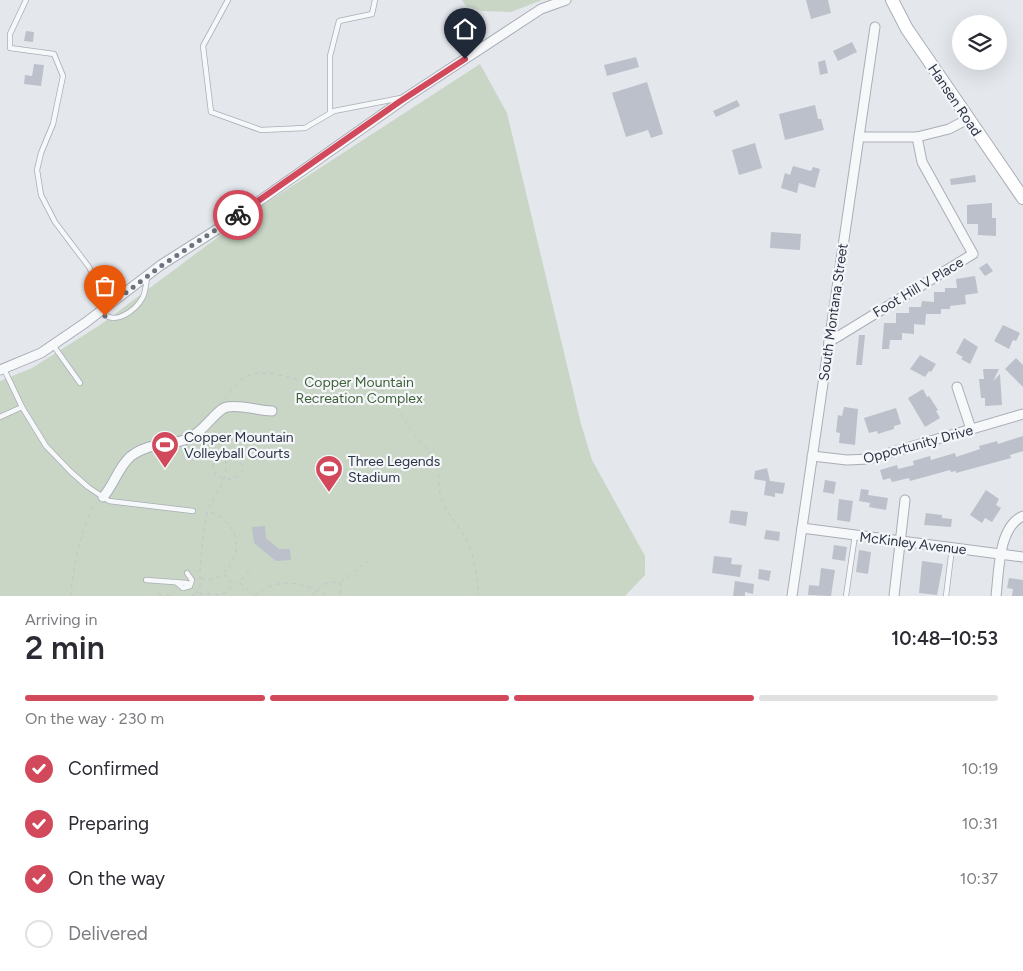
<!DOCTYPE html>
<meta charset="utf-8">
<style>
body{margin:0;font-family:Figtree,sans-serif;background:#f2f2f3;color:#2b2b33;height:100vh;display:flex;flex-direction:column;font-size:19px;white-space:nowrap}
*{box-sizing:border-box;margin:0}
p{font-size:16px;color:#7c7c81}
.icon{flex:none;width:28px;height:28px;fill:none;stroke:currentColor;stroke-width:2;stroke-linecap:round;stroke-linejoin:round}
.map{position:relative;height:596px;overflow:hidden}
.details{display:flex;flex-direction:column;background:#fff;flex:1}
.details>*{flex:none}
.tools{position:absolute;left:952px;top:15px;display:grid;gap:10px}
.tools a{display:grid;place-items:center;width:55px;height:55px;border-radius:50%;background:#fff;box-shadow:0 5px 20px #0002;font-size:25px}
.pin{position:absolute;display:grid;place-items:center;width:42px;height:42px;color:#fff;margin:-51px -21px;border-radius:50% 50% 50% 0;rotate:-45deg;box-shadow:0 0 5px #0007}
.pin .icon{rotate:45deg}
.courier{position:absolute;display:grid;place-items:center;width:50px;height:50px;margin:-25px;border:4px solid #d1495b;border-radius:50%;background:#fff;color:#222;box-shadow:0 1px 6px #0007}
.head em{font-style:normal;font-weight:600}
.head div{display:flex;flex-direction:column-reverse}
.head{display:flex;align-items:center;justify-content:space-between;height:85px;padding:0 25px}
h1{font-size:32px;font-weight:600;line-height:38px}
.bar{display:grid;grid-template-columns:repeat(4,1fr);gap:8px 5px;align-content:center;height:60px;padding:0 25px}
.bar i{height:6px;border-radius:4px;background:#e1e1e2}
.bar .on{background:#d1495b}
.bar p{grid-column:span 4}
ol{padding:0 25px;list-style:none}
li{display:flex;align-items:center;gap:15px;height:55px}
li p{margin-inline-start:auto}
li .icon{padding:5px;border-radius:50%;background:#d1495b;color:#fff;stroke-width:4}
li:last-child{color:#7c7c81}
li i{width:28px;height:28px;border:2px solid #e1e1e2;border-radius:50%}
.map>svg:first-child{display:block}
</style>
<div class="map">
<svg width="1023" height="596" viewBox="0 0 1023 596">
<rect width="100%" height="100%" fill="#e4e7ec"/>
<g fill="#c9d6c5">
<polygon points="462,0 542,0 511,12 482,11 466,6"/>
<polygon points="480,64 507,113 581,424 592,460 645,556 645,575 625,596 0,596 0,381 32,368 100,325 249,214"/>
</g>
<g fill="#bbc0ca">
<polygon points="806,0 828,0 831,13 811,19"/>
<polygon points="26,31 34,32 33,42 24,41"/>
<polygon points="852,42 857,52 838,61 833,51"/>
<polygon points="636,57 639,67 607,76 604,65"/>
<polygon points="825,60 828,73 820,75 818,62"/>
<polygon points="34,64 44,65 41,86 24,84 25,75 32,76"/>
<polygon points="647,82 663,134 651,138 648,130 626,137 612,93"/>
<polygon points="737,100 740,106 716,117 713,111"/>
<polygon points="815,105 818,119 821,119 824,130 785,140 779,114"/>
<polygon points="755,143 762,168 739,175 732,150"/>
<polygon points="793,166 811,171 813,167 820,169 815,188 799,183 797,193 781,188 785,173 790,175"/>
<polygon points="975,175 976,182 951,185 950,179"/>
<polygon points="992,203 992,218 996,218 996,236 978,235 978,224 967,224 967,205"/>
<polygon points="771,232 801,234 800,250 770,248"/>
<polygon points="987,263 993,271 985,276 979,268"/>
<polygon points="975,276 978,293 965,295 966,304 950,306 950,309 941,309 941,314 926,314 925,325 914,324 914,334 902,333 902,340 890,340 889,349 882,349 884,323 896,323 896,313 909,313 909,307 921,307 922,301 934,302 934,292 945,292 945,288 957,288 956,279"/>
<polygon points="1003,325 1020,333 1016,341 1013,340 1009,349 994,341"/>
<polygon points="859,335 865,335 862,365 856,365"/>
<polygon points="964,338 978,347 970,364 961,359 963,357 956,353"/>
<polygon points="920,355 936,364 931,372 929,371 925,377 910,369"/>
<polygon points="1016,358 1023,365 1023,387 1005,369"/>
<polygon points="983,369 999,369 993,381 1000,374 1002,405 985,406 985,398 981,398 979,379 984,379"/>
<polygon points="923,389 927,397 929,396 938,410 936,411 940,418 925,427 908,398"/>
<polygon points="844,407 858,409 855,445 839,443 840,433 836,432 838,415 842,416"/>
<polygon points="896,408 901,424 894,426 894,429 887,431 878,434 877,431 869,433 864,418"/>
<polygon points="1023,436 1023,451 1010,455 1011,458 956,473 956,471 951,472 950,470 910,481 909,478 892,482 890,478 883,480 880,470 897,465 898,469 914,465 913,461 930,456 931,460 955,453 956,457 980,449 979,446 997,441 998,444"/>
<polygon points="767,468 770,481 785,483 783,494 775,493 775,497 764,495 766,481 754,479 755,471"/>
<polygon points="825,480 836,482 834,494 823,492"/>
<polygon points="861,489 869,490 868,495 888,498 886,510 869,507 870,503 859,501"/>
<polygon points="986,490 999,499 996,505 1001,508 992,522 985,518 982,523 970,515"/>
<polygon points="839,499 853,501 850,522 837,520"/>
<polygon points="731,510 748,512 746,526 729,523"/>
<polygon points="926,513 942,515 942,518 952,519 951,527 924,525"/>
<polygon points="265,526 266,538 279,549 290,549 291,560 276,561 254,543 252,527"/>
<polygon points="766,530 780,532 779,541 764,539"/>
<polygon points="834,545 847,547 845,561 832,559"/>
<polygon points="859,550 871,552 868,574 856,572"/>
<polygon points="714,556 732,558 731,564 742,565 740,577 712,573"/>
<polygon points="922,561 943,564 937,595 919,593"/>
<polygon points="821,568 835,570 831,596 808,595 809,585 819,586"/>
<polygon points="759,569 771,571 769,581 758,579"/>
<polygon points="1009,578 1023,580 1023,596 1012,596 1013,589 1007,588"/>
<polygon points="735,581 754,584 753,594 745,592 745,596 733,596"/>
</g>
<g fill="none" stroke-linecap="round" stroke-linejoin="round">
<defs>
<g id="lane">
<polyline points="26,0 10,34 10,48 54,54 63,76 53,124 41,153 37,170 41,195 55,222 89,267 109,305"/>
<polyline points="228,0 203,46 211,112 261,130 305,128 334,111 401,98"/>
<polyline points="330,113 330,56 339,21 372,14 375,0"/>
<path d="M102,311C113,328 136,310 143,297C146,290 146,284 147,277"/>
<polyline points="53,345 80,383"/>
<polyline points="4,369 22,407 46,446 71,472 88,487 109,501 193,511"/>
<polyline points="0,417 22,407"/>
<polyline points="146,580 187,583"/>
<polyline points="176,582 183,588 190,586 192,580 187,573"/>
<polyline points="846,596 855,535"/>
<polyline points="946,596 952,548"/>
</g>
<g id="street">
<polyline points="859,137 917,137 949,129 968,119"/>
<polyline points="829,342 973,254 922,162 917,137"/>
<polyline points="0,370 41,353 85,323 161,265 235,218 407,97 541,9 566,0"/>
<polyline points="957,387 971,429"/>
<polyline points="812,456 847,460 869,459 1023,414"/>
<path d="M103,497C114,485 118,467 131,456C151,441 170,447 189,438C204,432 216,409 227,407C241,404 258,411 272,411"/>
<polyline points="802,528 1023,557"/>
<polyline points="792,596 875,27"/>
<polyline points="894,596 905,500"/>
<path d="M996,596C999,572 998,527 1023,516"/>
</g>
<polyline id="secondary" points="892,0 907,29 1023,198"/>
</defs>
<use href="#lane" stroke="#a9aeb7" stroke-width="6"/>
<use href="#street" stroke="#a9aeb7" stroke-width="11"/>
<use href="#secondary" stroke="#a9aeb7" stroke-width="14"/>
<g stroke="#c2c5cb" stroke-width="1" stroke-dasharray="4 4" stroke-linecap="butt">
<path d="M225,399C245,364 267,372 300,380C325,385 358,377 379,389C396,398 399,413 409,427C418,440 430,449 436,464C440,474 438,487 441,498C445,510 454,520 461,530C473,550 478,573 478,596"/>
<path d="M225,458C258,459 240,491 215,474C210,464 215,460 225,458Z"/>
<polyline points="224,574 235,586"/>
<path d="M201,578C224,590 263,534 209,511"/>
<polyline points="341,582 368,561"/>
<polyline points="240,583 254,595"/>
<path d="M195,592L196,593C203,585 199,580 200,571C201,555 203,532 206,517C210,499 225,488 226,467C226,454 221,441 214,430"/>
<polyline points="158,594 174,596"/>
<path d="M71,596C72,573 82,519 97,502"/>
<polyline points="192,596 196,593 222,595 239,582 252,567"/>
<path d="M255,596C277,576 303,582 327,596"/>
<path d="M313,596C318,586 328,580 340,583L341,590L340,596"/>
</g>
<use href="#lane" stroke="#f7f8fa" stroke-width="4.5"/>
<use href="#street" stroke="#f7f8fa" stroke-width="9"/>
<use href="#secondary" stroke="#fff" stroke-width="12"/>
</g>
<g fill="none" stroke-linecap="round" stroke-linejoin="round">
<polyline stroke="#6c737f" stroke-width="5" stroke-dasharray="0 9" points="105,316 102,311 161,266 238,215"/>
<polyline stroke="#d1495b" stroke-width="6" points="238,215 399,102 465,59"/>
</g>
<defs>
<symbol id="stadium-pin" viewBox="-11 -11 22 30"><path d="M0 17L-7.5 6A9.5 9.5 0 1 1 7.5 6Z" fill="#d1495b" stroke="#f4f6f9"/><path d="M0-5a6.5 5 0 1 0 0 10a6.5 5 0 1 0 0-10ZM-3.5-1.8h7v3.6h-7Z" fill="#fff"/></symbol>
</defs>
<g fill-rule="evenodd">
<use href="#stadium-pin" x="149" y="429" width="32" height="43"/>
<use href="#stadium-pin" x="313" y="453" width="32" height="43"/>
</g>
<g text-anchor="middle" stroke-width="4.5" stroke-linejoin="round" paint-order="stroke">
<g font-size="14" fill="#2b3445" stroke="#f4f6f9">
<text transform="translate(955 100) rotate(56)" y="5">Hansen Road</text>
<text transform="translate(918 287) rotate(-31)" y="5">Foot Hill V Place</text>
<text transform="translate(833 312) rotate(-82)" y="5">South Montana Street</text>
<text transform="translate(918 444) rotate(-15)" y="5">Opportunity Drive</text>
<text transform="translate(913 543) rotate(7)" y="5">McKinley Avenue</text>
</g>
<g font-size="14" fill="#3f6138" stroke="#f4f6f9">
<text x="359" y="387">Copper Mountain<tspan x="359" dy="16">Recreation Complex</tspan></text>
</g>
<g font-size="14" fill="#2b3445" stroke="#f4f6f9" text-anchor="start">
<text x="184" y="442">Copper Mountain<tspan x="184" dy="16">Volleyball Courts</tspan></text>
<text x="348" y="466">Three Legends<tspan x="348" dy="16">Stadium</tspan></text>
</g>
</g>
</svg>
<div class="tools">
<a><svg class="icon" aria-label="layers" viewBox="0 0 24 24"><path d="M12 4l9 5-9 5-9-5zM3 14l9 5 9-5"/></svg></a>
</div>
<div class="pin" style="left:105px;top:316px;background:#ea580c"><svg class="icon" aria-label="bag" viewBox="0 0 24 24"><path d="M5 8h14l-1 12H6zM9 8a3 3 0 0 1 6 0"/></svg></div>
<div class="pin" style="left:465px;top:59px;background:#1f2937"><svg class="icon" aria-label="home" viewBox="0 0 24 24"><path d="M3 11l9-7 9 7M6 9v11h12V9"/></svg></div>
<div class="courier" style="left:238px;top:215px"><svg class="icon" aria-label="bike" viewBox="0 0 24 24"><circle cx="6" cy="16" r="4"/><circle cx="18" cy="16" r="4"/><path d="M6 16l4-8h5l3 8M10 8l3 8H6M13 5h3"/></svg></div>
</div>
<section class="details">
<div class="head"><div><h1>2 min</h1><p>Arriving in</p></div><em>10:48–10:53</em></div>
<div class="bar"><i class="on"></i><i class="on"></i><i class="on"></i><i></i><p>On the way · 230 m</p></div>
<ol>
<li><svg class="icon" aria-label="check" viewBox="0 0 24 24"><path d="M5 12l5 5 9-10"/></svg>Confirmed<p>10:19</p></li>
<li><svg class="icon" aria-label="check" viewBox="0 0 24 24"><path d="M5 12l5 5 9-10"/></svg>Preparing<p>10:31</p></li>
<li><svg class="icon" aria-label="check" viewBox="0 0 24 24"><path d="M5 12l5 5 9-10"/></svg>On the way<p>10:37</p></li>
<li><i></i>Delivered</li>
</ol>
</section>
